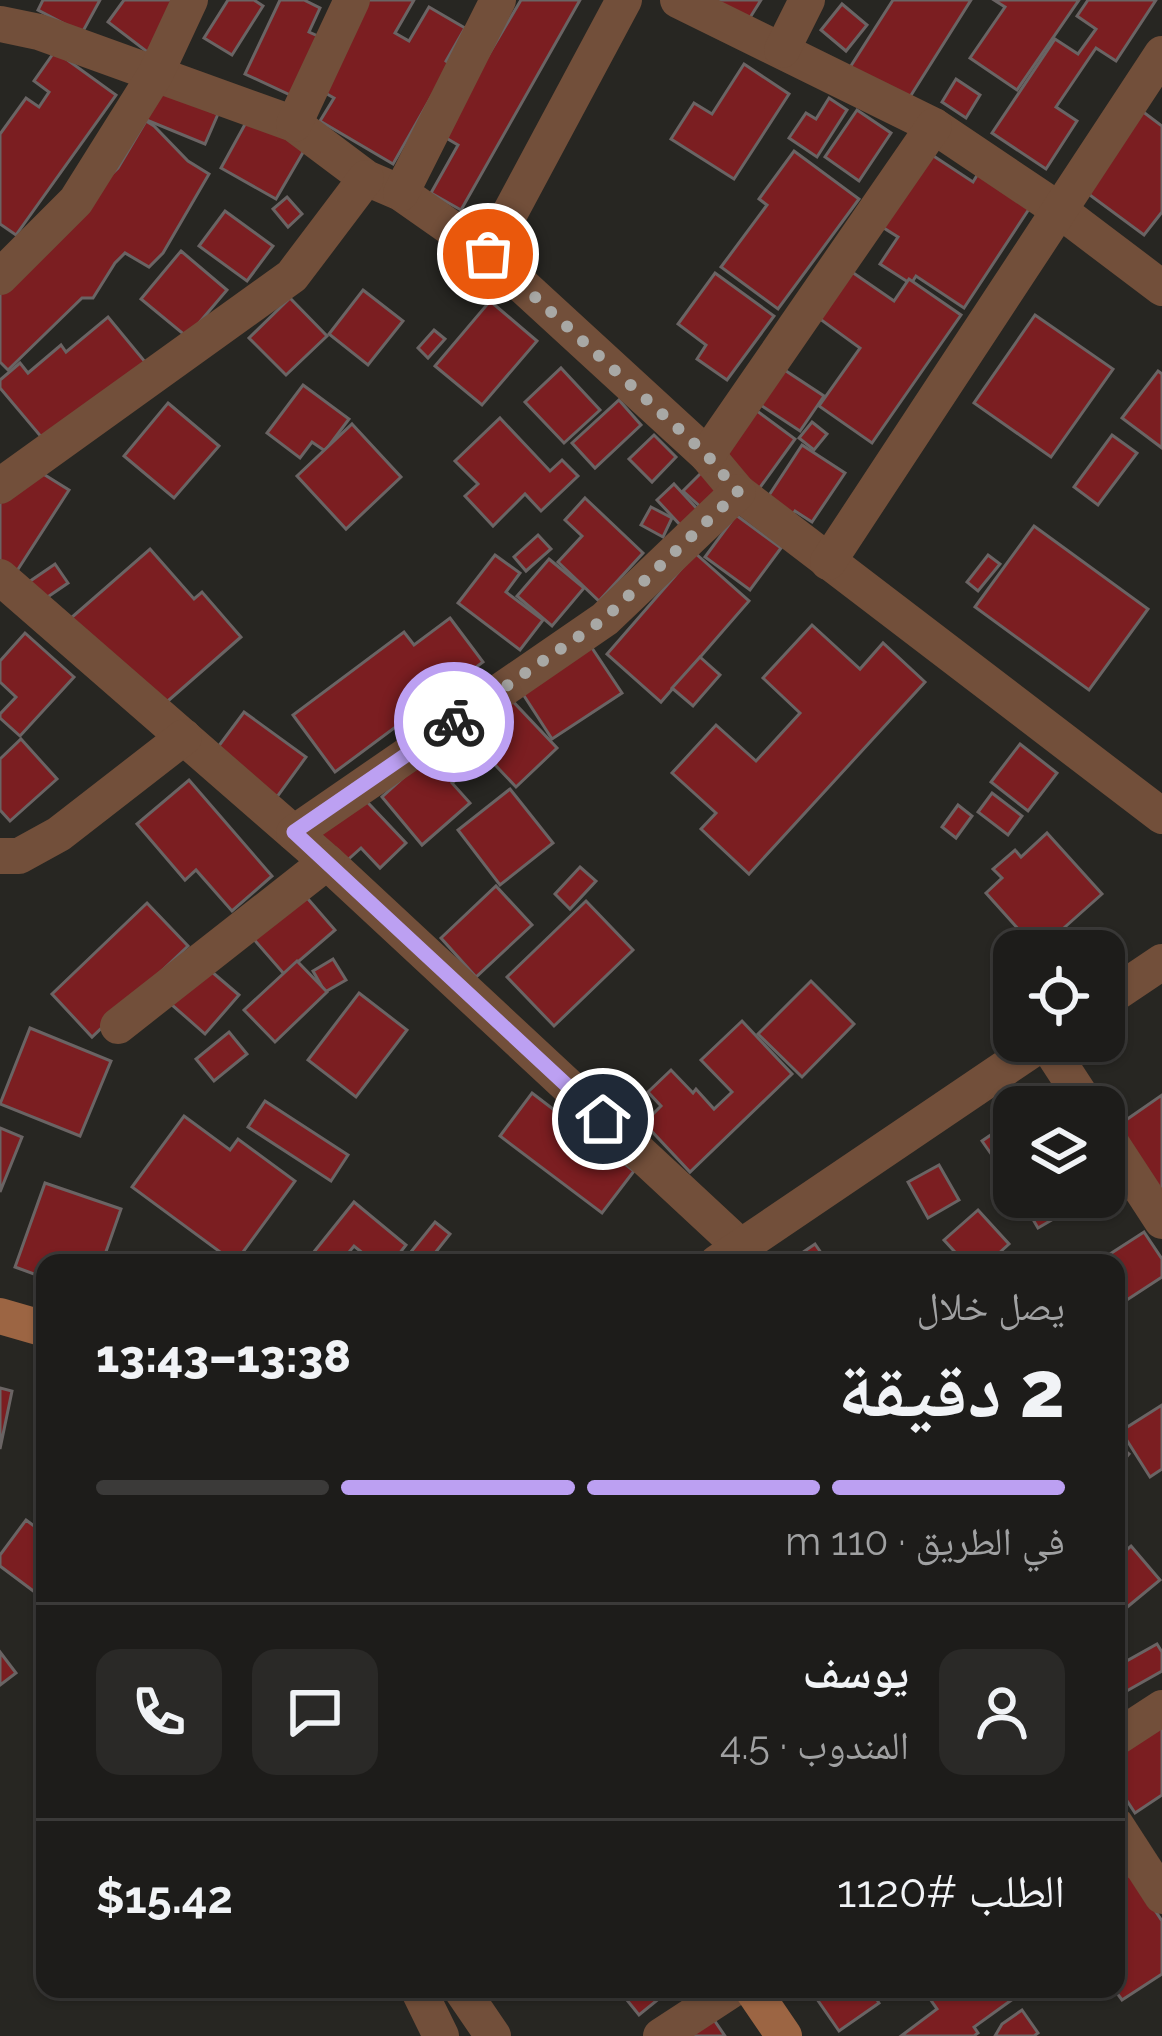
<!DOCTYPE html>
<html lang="ar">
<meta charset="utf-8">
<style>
body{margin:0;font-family:Raleway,"Noto Naskh Arabic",sans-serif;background:#2a2927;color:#f1f3f6;direction:rtl;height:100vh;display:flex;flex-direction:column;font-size:45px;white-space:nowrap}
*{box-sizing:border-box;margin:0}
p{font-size:39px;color:#a0a1a2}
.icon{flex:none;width:66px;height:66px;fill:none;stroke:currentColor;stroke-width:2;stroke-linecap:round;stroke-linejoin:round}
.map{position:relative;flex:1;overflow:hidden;direction:ltr}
.panel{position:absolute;left:36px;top:1254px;width:1089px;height:744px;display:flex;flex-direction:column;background:#1d1c1a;border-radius:24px;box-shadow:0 3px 9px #0004,0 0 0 3px #3b3a39;direction:rtl}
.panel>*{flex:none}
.fabs{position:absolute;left:993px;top:930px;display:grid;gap:24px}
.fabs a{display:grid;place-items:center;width:132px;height:132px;border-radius:24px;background:#1d1c1a;box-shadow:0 3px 9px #0004,0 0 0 3px #3b3a39;font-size:60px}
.pin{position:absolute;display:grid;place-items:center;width:102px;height:102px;color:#fff;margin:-51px;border:6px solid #fff;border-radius:50%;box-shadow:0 3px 12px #0007}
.courier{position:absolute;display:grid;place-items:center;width:120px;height:120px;margin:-60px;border:9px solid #bca0f2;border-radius:50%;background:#fff;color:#222;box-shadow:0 3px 15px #0007}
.summary em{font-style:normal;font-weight:800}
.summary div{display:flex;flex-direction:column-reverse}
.summary{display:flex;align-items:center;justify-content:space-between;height:204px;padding:0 60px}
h1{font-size:78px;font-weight:800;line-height:90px}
.bar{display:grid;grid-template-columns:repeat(4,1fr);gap:18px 12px;align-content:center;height:144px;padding:0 60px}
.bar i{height:15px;border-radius:9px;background:#3b3a39}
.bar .active{background:#bca0f2}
.bar p{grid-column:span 4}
.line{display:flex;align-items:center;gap:30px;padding:0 60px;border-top:3px solid #3b3a39}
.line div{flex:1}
.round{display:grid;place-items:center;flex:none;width:126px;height:126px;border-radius:24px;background:#2a2927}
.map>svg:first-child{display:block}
</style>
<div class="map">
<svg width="1162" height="2036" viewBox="0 0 1162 2036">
<rect width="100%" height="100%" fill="#272622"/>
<g fill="#7b1e21" stroke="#6a6464" stroke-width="3">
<polygon points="43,0 100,0 82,33 38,10"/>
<polygon points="124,0 190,0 150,54 108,22"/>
<polygon points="228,0 254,0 263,6 232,55 204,38"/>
<polygon points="280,0 304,0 320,8 309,32 329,41 301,100 245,74"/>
<polygon points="361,0 414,0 395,33 409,41 429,7 465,28 446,61 450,64 393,164 320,121 334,98 311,85"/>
<polygon points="521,0 580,0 461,210 431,193 458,145 441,135"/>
<polygon points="708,0 761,0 746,24"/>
<polygon points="893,0 971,0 903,108 847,72"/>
<polygon points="994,0 1079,0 1017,90 970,58 1005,7"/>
<polygon points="1088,0 1156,0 1116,61 1096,48 1056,107 1077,121 1046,169 992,133 1055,39 1078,54 1096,29 1077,16"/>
<polygon points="842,4 867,25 846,51 821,30"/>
<polygon points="55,51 116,95 16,235 0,224 0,134 26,98 39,107 49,92 34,81"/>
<polygon points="744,64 789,94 734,179 671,139 694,103 712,114"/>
<polygon points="956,79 980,95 966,118 942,102"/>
<polygon points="157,88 218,114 205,144 144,119"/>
<polygon points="829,98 847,110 817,157 789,138 806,113 816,119"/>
<polygon points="1138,108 1162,126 1162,212 1144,235 1079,187"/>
<polygon points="857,110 891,133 859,181 825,157"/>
<polygon points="249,117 305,149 276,199 221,168"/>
<polygon points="146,121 154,126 188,161 209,174 163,253 149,267 125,253 115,263 93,298 82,298 8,370 0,362 0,281 118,168"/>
<polygon points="794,151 859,199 778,309 721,267 767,205 759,199"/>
<polygon points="926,151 973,182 979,172 1031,206 964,308 916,276 911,284 880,264 898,237 879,225"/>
<polygon points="287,197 302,214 288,227 273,209"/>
<polygon points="225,211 273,246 247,281 199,246"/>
<polygon points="181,251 227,290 187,337 141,299"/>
<polygon points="852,272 894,301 909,279 961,315 872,443 819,406 860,348 820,319"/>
<polygon points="715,273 774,316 727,380 697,359 706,345 678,324"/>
<polygon points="363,290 403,321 368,365 329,334"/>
<polygon points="290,298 327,336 286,375 249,338"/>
<polygon points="490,301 537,341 482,405 435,366"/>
<polygon points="1035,315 1113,369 1051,457 974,403"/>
<polygon points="108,317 146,363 48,445 0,388 0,380 20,363 28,373 61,345 66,352"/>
<polygon points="434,330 445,339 428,358 418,348"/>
<polygon points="780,367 824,396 800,431 756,402"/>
<polygon points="561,368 600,410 564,443 525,402"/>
<polygon points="1158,371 1162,374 1162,448 1122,418"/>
<polygon points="303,385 349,419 325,451 312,442 300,458 267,433"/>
<polygon points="619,400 641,425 595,468 572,443"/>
<polygon points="745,402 795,439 756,493 705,456"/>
<polygon points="168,403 219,446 174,498 124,456"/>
<polygon points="500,418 550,471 562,460 578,476 541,511 525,494 493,526 465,496 478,484 455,461"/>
<polygon points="812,422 827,434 814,450 799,438"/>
<polygon points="352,424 401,477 346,529 297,476"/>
<polygon points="654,435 676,457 652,482 629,459"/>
<polygon points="1112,435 1137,453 1098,505 1074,487"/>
<polygon points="802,445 845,473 812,522 795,511 787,523 762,506"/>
<polygon points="24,462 69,490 13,577 0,569 0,499"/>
<polygon points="702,472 722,492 704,510 683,491"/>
<polygon points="674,484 700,512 683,528 657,500"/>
<polygon points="585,498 643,553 599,601 558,562 582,536 565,520"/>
<polygon points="651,507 672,518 663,537 641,525"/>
<polygon points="736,515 781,548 750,590 705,557"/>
<polygon points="1034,526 1148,609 1089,690 975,607"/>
<polygon points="538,535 551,549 526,571 514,557"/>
<polygon points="150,549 194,599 202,592 241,637 153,714 71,618"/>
<polygon points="695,553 749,601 661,702 607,654"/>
<polygon points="495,555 520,573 506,592 543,620 520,650 458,603"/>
<polygon points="988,555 1000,564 978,591 967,582"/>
<polygon points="549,559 584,588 552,626 517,596"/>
<polygon points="55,564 68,583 36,605 23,586"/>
<polygon points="450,618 483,662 335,772 293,715 404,632 414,645"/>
<polygon points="812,625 860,669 883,643 925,682 749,874 701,829 716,813 672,773 716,725 756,761 800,713 763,678"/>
<polygon points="25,633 74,677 20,736 0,718 0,714 16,697 0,682 0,661"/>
<polygon points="586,639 622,693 552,739 517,685"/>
<polygon points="700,657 720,675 693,706 672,688"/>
<polygon points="503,691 557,748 516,787 462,730"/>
<polygon points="244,712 306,757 277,797 215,751"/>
<polygon points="435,731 468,769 452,783 470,803 422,845 382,797 416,766"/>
<polygon points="21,739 57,779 10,821 0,810 0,759"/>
<polygon points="1020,744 1057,773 1028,811 991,782"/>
<polygon points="189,780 272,876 232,911 196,870 185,880 137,824"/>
<polygon points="354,788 406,843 380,868 361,848 342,865 309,829"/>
<polygon points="510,789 553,843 500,885 458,830"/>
<polygon points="992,793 1022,816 1008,835 978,812"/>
<polygon points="958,805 972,816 956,838 942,827"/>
<polygon points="1047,833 1102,894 1038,951 986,893 1002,878 993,869 1015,850 1021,857"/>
<polygon points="580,867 596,881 570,909 555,894"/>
<polygon points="496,886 532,925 476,977 441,938"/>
<polygon points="302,892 335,930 284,974 251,936"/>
<polygon points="586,901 633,950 554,1026 507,977"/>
<polygon points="147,903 188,946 92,1037 52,994"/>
<polygon points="333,959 346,980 325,992 313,971"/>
<polygon points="297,961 327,992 275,1042 244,1010"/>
<polygon points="205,966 239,995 205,1034 171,1004"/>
<polygon points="811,981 854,1024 802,1077 758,1034"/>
<polygon points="359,993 407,1030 356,1097 308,1060"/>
<polygon points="742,1021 792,1074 690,1172 644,1123 661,1106 648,1092 671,1070 693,1093 696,1089 714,1109 732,1092 701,1060"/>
<polygon points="30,1028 111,1061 80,1136 0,1104"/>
<polygon points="229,1032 247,1054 214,1081 196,1059"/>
<polygon points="1051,1091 1062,1107 1030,1107"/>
<polygon points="532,1093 634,1171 602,1213 500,1136"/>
<polygon points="1162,1095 1162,1194 1116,1127"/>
<polygon points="265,1101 348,1155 331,1181 248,1127"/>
<polygon points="184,1116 230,1150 238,1139 295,1181 235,1263 132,1187"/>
<polygon points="1014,1119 1014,1159 1001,1168 982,1141"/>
<polygon points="0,1128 22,1137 0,1192"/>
<polygon points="939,1165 959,1200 928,1218 908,1182"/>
<polygon points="45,1183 121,1209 102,1263 45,1263 45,1278 15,1267"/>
<polygon points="1024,1197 1091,1197 1038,1228 1021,1199"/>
<polygon points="354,1202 406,1245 392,1263 375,1263 354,1246 340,1263 305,1263"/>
<polygon points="978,1210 1009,1244 988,1263 965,1263 944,1240"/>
<polygon points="435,1222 450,1234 431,1258 437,1263 402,1263"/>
<polygon points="1144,1232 1162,1259 1162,1277 1116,1307 1116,1263 1096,1263"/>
<polygon points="815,1244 828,1263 787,1263"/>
<polygon points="0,1388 12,1391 0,1449"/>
<polygon points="1162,1405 1162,1469 1150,1477 1121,1431"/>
<polygon points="1116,1443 1129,1454 1116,1470"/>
<polygon points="26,1520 45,1534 44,1599 0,1566 0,1555"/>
<polygon points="1131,1546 1160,1580 1120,1613 1116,1608 1116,1559"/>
<polygon points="1157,1644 1162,1652 1162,1671 1116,1697 1116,1667"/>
<polygon points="0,1652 16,1673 0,1685"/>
<polygon points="1162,1725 1162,1795 1135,1813 1116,1784 1116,1755"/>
<polygon points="1131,1874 1162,1921 1162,1974 1122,2000 1114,1989 1116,1884"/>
<polygon points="618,1989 671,1989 639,2015"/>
<polygon points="810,1989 847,1989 853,1997 870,1989 879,2003 839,2031"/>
<polygon points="923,1989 1011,1989 1017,1996 974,2027 978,2033 974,2036 901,2036 937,2009"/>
<polygon points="1022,2010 1038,2033 1034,2036 995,2036 1002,2024"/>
<polygon points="710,2014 725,2036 676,2036"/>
</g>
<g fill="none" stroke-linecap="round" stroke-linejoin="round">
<g stroke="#724f3a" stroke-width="36">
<polyline points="678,0 934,126 1059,210 1162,288"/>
<polyline points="0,24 39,32 294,124 366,178 401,193 488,254 707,455 738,492 1162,816"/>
<polyline points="782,50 807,0"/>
<polyline points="294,124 352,0"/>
<polyline points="401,193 498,0"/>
<polyline points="488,254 624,0"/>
<polyline points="0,277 76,201 155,75 190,0"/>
<polyline points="707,455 934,126"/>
<polyline points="0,486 292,276 366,178"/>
<polyline points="828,562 1162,54"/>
<polyline points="0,577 327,862 741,1247 751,1263"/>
<polyline points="294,833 605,619 738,492"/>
<polyline points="0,856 19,856 59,834 184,737"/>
<polyline points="1104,1001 1162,962"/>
<polyline points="118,1026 327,862"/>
<polyline points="1045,1041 1088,1107"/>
<polyline points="1104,1132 1162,1221"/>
<polyline points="717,1263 1045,1041"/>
<polyline points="1116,1738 1162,1708"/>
<polyline points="1116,1825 1162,1896"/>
<polyline points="418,1989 441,2036"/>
<polyline points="461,1989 493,2036"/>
<polyline points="661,2036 733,1989"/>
</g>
<g stroke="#9c6543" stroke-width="36">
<polyline points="0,1316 45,1329"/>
<polyline points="752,1989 784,2036"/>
</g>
</g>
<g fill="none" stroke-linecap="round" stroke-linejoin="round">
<polyline stroke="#a8a8a5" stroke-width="12" stroke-dasharray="0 21.6" points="454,722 604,619 738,492 707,455 488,254"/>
<polyline stroke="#bca0f2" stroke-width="15" points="454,722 294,832 603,1119"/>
</g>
</svg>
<div class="fabs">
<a><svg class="icon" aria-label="locate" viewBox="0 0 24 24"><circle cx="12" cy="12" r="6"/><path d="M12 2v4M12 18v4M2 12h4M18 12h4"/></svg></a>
<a><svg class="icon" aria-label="layers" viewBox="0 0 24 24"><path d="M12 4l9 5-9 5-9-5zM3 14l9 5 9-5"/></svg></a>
</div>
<div class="pin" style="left:488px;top:254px;background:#ea580c"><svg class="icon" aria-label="bag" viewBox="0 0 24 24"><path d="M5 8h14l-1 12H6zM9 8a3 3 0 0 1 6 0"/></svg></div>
<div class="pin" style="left:603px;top:1119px;background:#1f2937"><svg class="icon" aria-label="home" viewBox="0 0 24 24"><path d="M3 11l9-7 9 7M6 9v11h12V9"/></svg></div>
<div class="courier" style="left:454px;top:722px"><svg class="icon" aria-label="bike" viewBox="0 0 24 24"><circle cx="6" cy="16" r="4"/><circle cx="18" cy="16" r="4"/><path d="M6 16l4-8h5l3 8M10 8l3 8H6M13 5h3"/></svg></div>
<section class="panel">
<div class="summary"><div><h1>2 دقيقة</h1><p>يصل خلال</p></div><em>13:38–13:43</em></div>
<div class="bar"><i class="active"></i><i class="active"></i><i class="active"></i><i></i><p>في الطريق · 110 m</p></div>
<div class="line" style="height:216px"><a class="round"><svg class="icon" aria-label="person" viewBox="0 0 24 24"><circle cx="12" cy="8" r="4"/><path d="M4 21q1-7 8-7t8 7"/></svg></a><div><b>يوسف</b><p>المندوب · 4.5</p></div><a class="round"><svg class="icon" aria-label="chat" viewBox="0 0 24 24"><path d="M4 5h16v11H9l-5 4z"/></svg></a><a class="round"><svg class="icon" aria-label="phone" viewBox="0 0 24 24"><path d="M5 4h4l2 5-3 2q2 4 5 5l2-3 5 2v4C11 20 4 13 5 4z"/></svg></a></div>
<div class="line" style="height:156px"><div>الطلب #1120</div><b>$15.42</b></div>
</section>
</div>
